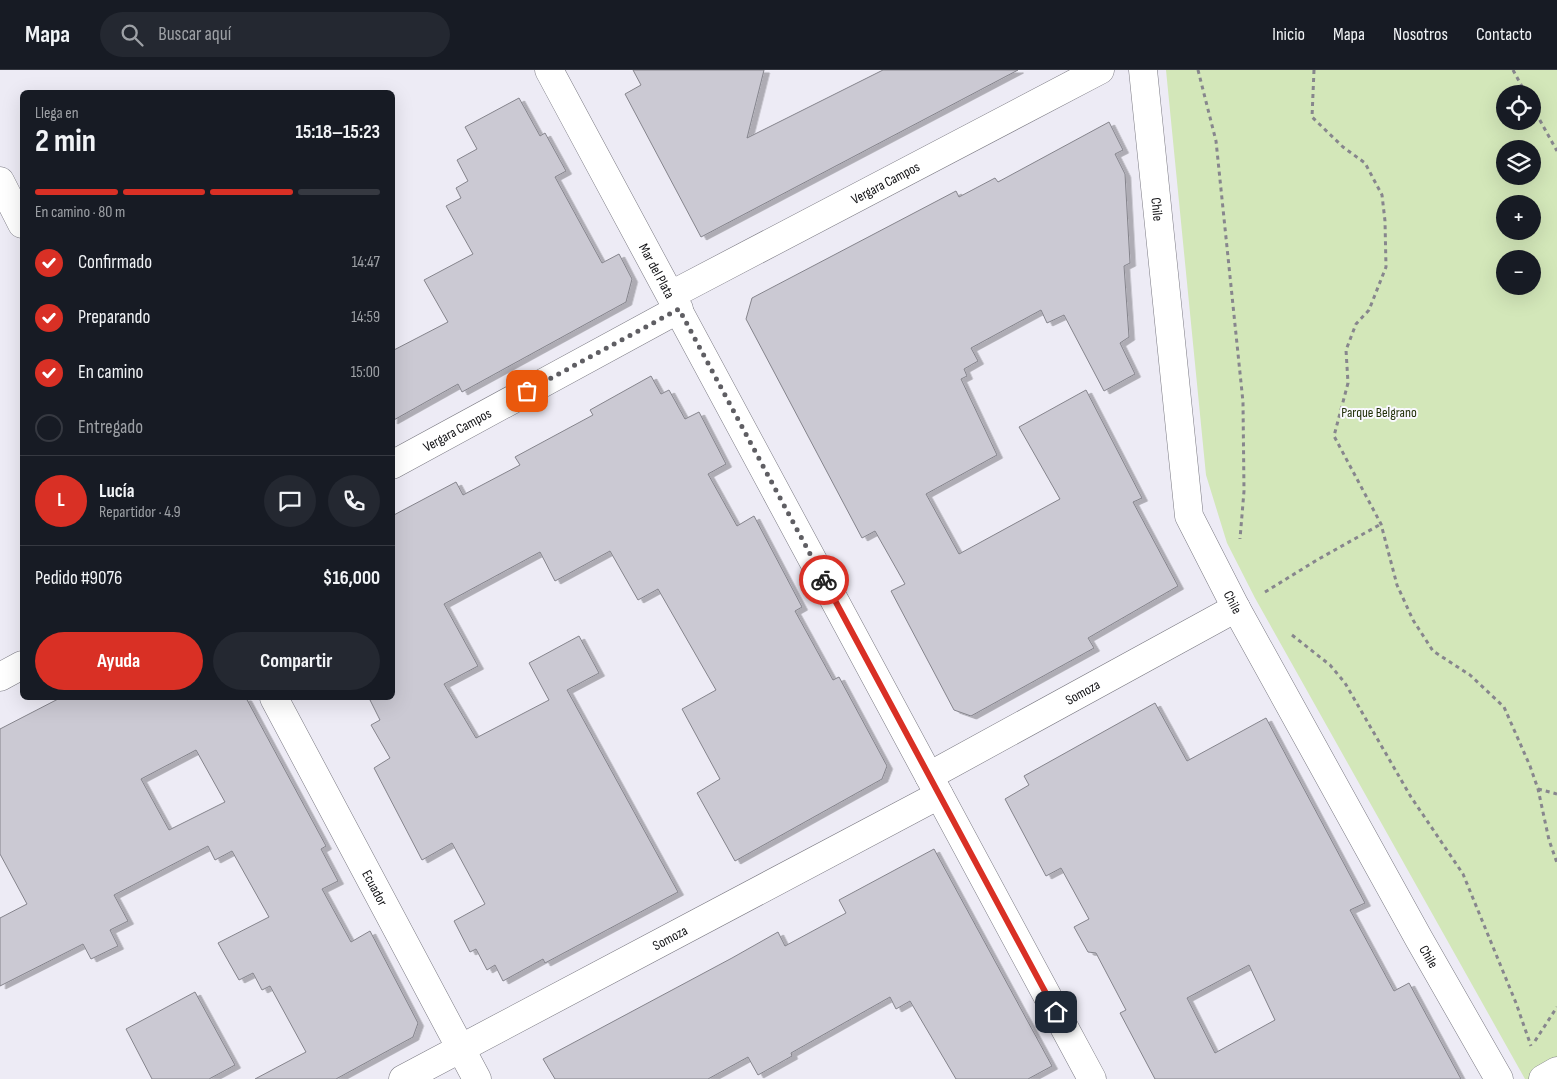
<!DOCTYPE html>
<html lang="es">
<meta charset="utf-8">
<style>
body{margin:0;font-family:"Sofia Sans Condensed",sans-serif;background:#242831;color:#f1f3f6;height:100vh;display:flex;flex-direction:column;font-size:19px;white-space:nowrap}
*{box-sizing:border-box;margin:0}
p{font-size:16px;color:#9ea1a6}
.icon{flex:none;width:28px;height:28px;fill:none;stroke:currentColor;stroke-width:2;stroke-linecap:round;stroke-linejoin:round}
.map{position:relative;flex:1;overflow:hidden}
.details{position:absolute;left:20px;top:20px;width:375px;height:610px;display:flex;flex-direction:column;background:#171b24;border-radius:8px;box-shadow:0 5px 20px #0002}
.details>*{flex:none}
.fabs{position:absolute;left:1496px;top:15px;display:grid;gap:10px}
.fabs a{display:grid;place-items:center;width:45px;height:45px;border-radius:50%;background:#171b24;box-shadow:0 5px 20px #0002;font-size:25px}
.pin{position:absolute;display:grid;place-items:center;width:42px;height:42px;color:#fff;margin:-21px;border-radius:10px;box-shadow:0 2px 8px #0006}
.courier{position:absolute;display:grid;place-items:center;width:50px;height:50px;margin:-25px;border:4px solid #d93025;border-radius:50%;background:#fff;color:#222;box-shadow:0 1px 6px #0007}
.headline em{font-style:normal;font-weight:700}
.headline div{display:flex;flex-direction:column-reverse}
.headline{display:flex;align-items:center;justify-content:space-between;height:85px;padding:0 15px}
h1{font-size:32px;font-weight:700;line-height:38px}
.bar{display:grid;grid-template-columns:repeat(4,1fr);gap:8px 5px;align-content:center;height:60px;padding:0 15px}
.bar i{height:6px;border-radius:4px;background:#363941}
.bar .selected{background:#d93025}
.bar p{grid-column:span 4}
.line{display:flex;align-items:center;gap:12px;padding:0 15px;border-top:1px solid #363941}
.line div{flex:1}
.round{display:grid;place-items:center;flex:none;width:52px;height:52px;border-radius:26px;background:#242831}
ol{padding:0 15px;list-style:none}
li{display:flex;align-items:center;gap:15px;height:55px}
li p{margin-inline-start:auto}
li .icon{padding:5px;border-radius:50%;background:#d93025;color:#fff;stroke-width:4}
li:last-child{color:#9ea1a6}
li i{width:28px;height:28px;border:2px solid #363941;border-radius:50%}
.action{display:flex;gap:10px;margin-top:auto;padding:10px 15px}
.action a{flex:1;height:58px;border-radius:30px;background:#d93025;color:#fff;font-size:20px;font-weight:700;line-height:58px;text-align:center}
.action a+a{background:#242831;color:#f1f3f6}
header{display:flex;align-items:center;gap:30px;box-sizing:border-box;height:70px;padding:0 25px;background:#171b24;border-bottom:1px solid #363941}
header strong{font-size:24px}
nav{display:flex;gap:28px;margin-inline-start:auto;font-size:18px}
.search{width:350px;height:45px;background:#242831;display:flex;align-items:center;gap:12px;box-sizing:border-box;padding:0 18px;border-radius:28px;color:#9ea1a6;font-size:19px}
.map>svg:first-child{display:block}
</style>
<header>
<strong>Mapa</strong>
<div class="search"><svg class="icon" aria-label="search" viewBox="0 0 24 24"><circle cx="10" cy="10" r="6"/><path d="M15 15l6 6"/></svg>Buscar aquí</div>
<nav><a>Inicio</a><a>Mapa</a><a>Nosotros</a><a>Contacto</a></nav>
</header>
<div class="map">
<svg width="1557" height="1009" viewBox="0 0 1557 1009">
<defs>
<filter id="shadow"><feDropShadow dx="5.5" dy="3" stdDeviation="0" flood-color="#0004"/></filter>
</defs>
<rect width="100%" height="100%" fill="#edebf5"/>
<path fill="#d3e7b9" fill-rule="evenodd" d="M1166,0H1557V1009H1525L1255,528L1227,473L1206,405ZM1505,24H1532V51H1505ZM1505,79H1532V106H1505ZM1505,134H1532V161H1505ZM1505,189H1532V216H1505Z"/>
<g fill="#cbc9d3" stroke="#85848c" fill-rule="evenodd" filter="url(#shadow)">
<polygon points="633,0 764,0 747,68 883,0 1018,0 701,167 625,24 641,15"/>
<polygon points="519,28 540,66 545,63 566,101 555,107 602,193 619,184 632,209 626,232 462,322 458,314 392,351 392,281 448,252 424,210 473,184 446,136 461,128 456,118 468,111 457,90 477,79 465,57"/>
<polygon points="1109,52 1123,80 1115,84 1125,104 1130,193 1124,196 1129,267 1120,273 1135,304 1104,321 1064,245 1047,253 1041,240 971,278 978,291 964,299 967,306 961,309 997,385 926,424 959,484 1060,429 1019,357 1086,320 1142,428 1133,432 1178,516 1088,568 1094,578 971,646 954,640 891,521 905,514 875,461 862,468 746,249 752,228 956,121 959,127 995,108 998,112"/>
<polygon points="651,306 661,324 669,320 685,349 699,342 726,394 708,404 737,456 754,446 802,537 795,541 833,610 839,607 887,696 882,709 735,791 697,723 720,709 682,639 716,620 658,519 638,530 610,481 555,511 540,482 444,534 478,596 444,614 476,668 549,630 529,593 579,566 599,603 567,620 678,822 545,893 543,889 503,911 495,895 487,900 476,879 470,882 454,851 485,834 452,773 422,790 374,698 390,688 371,655 380,650 370,630 375,628 392,628 392,446 456,412 463,425 520,395 515,387 593,345 590,340"/>
<path d="M60,628H246L326,776L321,779L338,811L322,819L351,872L370,861L418,953L413,967L336,1009H255L306,982L270,916L262,920L253,903L239,910L218,873L269,847L232,781L215,790L208,776L114,825L128,851L110,860L118,876L91,889L83,874L0,916V848L27,834L0,784V659ZM196,680L225,732L169,760L141,709Z"/>
<path d="M1155,633L1187,691L1266,648L1365,833L1350,840L1394,921L1409,913L1461,1009H1155L1120,943L1126,940L1096,883L1088,882L1074,857L1089,849L1061,798L1046,806L1005,729L1029,715L1024,706ZM1249,895L1275,950L1215,983L1187,928Z"/>
<polygon points="934,779 1052,996 1028,1009 956,1009 910,931 896,939 890,927 791,983 792,986 758,1005 748,987 708,1009 555,1009 543,989 732,888 778,862 785,876 846,843 839,830"/>
<polygon points="195,922 235,995 209,1009 152,1009 126,959"/>
</g>
<g fill="none" stroke-linecap="round" stroke-linejoin="round">
<defs>
<g id="street">
<path id="s1" d="M549,0L1092,1009"/>
<path id="s2" d="M1143,0L1189,446L1236,538L1419,869L1499,1009"/>
<polyline points="0,111 22,154"/>
<path id="s3" d="M671,225L1100,0"/>
<path id="s4" d="M392,395L679,239"/>
<polyline points="0,607 22,595"/>
<path id="s5" d="M274,628L477,1009"/>
<path id="s6" d="M929,706L1236,538"/>
<path id="s7" d="M403,1009L939,725"/>
<polyline points="1543,1009 1557,1001"/>
</g>
</defs>
<use href="#street" stroke="#7a7982" stroke-width="29"/>
<g stroke="#87868d" stroke-width="3" stroke-dasharray="4 4" stroke-linecap="butt">
<polyline points="1198,0 1216,71 1243,332 1244,421 1240,469"/>
<polyline points="1314,0 1312,47 1343,77 1365,93 1382,125 1385,151 1386,197 1369,240 1356,254 1346,280 1348,313 1334,366 1381,454 1397,515 1413,550 1433,581 1470,605 1504,637 1530,696 1538,719 1549,770 1557,793"/>
<polyline points="1513,0 1526,24"/>
<polyline points="1532,36 1557,81"/>
<polyline points="1265,522 1317,490 1381,454"/>
<polyline points="1292,565 1330,595 1345,613 1411,727 1463,804 1516,933 1531,976"/>
<polyline points="1538,719 1557,724"/>
<polyline points="1535,971 1557,937"/>
</g>
<use href="#street" stroke="#fff" stroke-width="28"/>
</g>
<g fill="none" stroke-linecap="round" stroke-linejoin="round">
<polyline stroke="#5f5e63" stroke-width="5" stroke-dasharray="0 9" points="527,321 679,239 824,510"/>
<polyline stroke="#d93025" stroke-width="6" points="824,510 1056,942"/>
</g>
<g text-anchor="middle" stroke-width="4" stroke-linejoin="round" paint-order="stroke">
<g font-size="14" fill="#121215" stroke="#faf9ff">
<text dy="5" stroke="none"><textPath href="#s3" startOffset="242">Vergara Campos</textPath></text>
<text dy="5" stroke="none"><textPath href="#s2" startOffset="140">Chile</textPath></text>
<text dy="5" stroke="none"><textPath href="#s1" startOffset="228">Mar del Plata</textPath></text>
<text dy="5" stroke="none"><textPath href="#s4" startOffset="74">Vergara Campos</textPath></text>
<text dy="5" stroke="none"><textPath href="#s2" startOffset="545">Chile</textPath></text>
<text dy="5" stroke="none"><textPath href="#s6" startOffset="175">Somoza</textPath></text>
<text dy="5" stroke="none"><textPath href="#s5" startOffset="215">Ecuador</textPath></text>
<text dy="5" stroke="none"><textPath href="#s7" startOffset="302">Somoza</textPath></text>
<text dy="5" stroke="none"><textPath href="#s2" startOffset="950">Chile</textPath></text>
</g>
<g font-size="14" fill="#212f08" stroke="#faf9ff">
<text x="1379" y="347">Parque Belgrano</text>
</g>
</g>
</svg>
<div class="fabs">
<a><svg class="icon" aria-label="locate" viewBox="0 0 24 24"><circle cx="12" cy="12" r="6"/><path d="M12 2v4M12 18v4M2 12h4M18 12h4"/></svg></a>
<a><svg class="icon" aria-label="layers" viewBox="0 0 24 24"><path d="M12 4l9 5-9 5-9-5zM3 14l9 5 9-5"/></svg></a>
<a>+</a>
<a>−</a>
</div>
<div class="pin" style="left:527px;top:321px;background:#ea580c"><svg class="icon" aria-label="bag" viewBox="0 0 24 24"><path d="M5 8h14l-1 12H6zM9 8a3 3 0 0 1 6 0"/></svg></div>
<div class="pin" style="left:1056px;top:942px;background:#1f2937"><svg class="icon" aria-label="home" viewBox="0 0 24 24"><path d="M3 11l9-7 9 7M6 9v11h12V9"/></svg></div>
<div class="courier" style="left:824px;top:510px"><svg class="icon" aria-label="bike" viewBox="0 0 24 24"><circle cx="6" cy="16" r="4"/><circle cx="18" cy="16" r="4"/><path d="M6 16l4-8h5l3 8M10 8l3 8H6M13 5h3"/></svg></div>
<section class="details">
<div class="headline"><div><h1>2 min</h1><p>Llega en</p></div><em>15:18–15:23</em></div>
<div class="bar"><i class="selected"></i><i class="selected"></i><i class="selected"></i><i></i><p>En camino · 80 m</p></div>
<ol>
<li><svg class="icon" aria-label="check" viewBox="0 0 24 24"><path d="M5 12l5 5 9-10"/></svg>Confirmado<p>14:47</p></li>
<li><svg class="icon" aria-label="check" viewBox="0 0 24 24"><path d="M5 12l5 5 9-10"/></svg>Preparando<p>14:59</p></li>
<li><svg class="icon" aria-label="check" viewBox="0 0 24 24"><path d="M5 12l5 5 9-10"/></svg>En camino<p>15:00</p></li>
<li><i></i>Entregado</li>
</ol>
<div class="line" style="height:90px"><b class="round" style="background:#d93025;color:#fff">L</b><div><b>Lucía</b><p>Repartidor · 4.9</p></div><a class="round"><svg class="icon" aria-label="chat" viewBox="0 0 24 24"><path d="M4 5h16v11H9l-5 4z"/></svg></a><a class="round"><svg class="icon" aria-label="phone" viewBox="0 0 24 24"><path d="M5 4h4l2 5-3 2q2 4 5 5l2-3 5 2v4C11 20 4 13 5 4z"/></svg></a></div>
<div class="line" style="height:65px"><div>Pedido #9076</div><b>$16,000</b></div>
<div class="action"><a>Ayuda</a><a>Compartir</a></div>
</section>
</div>
